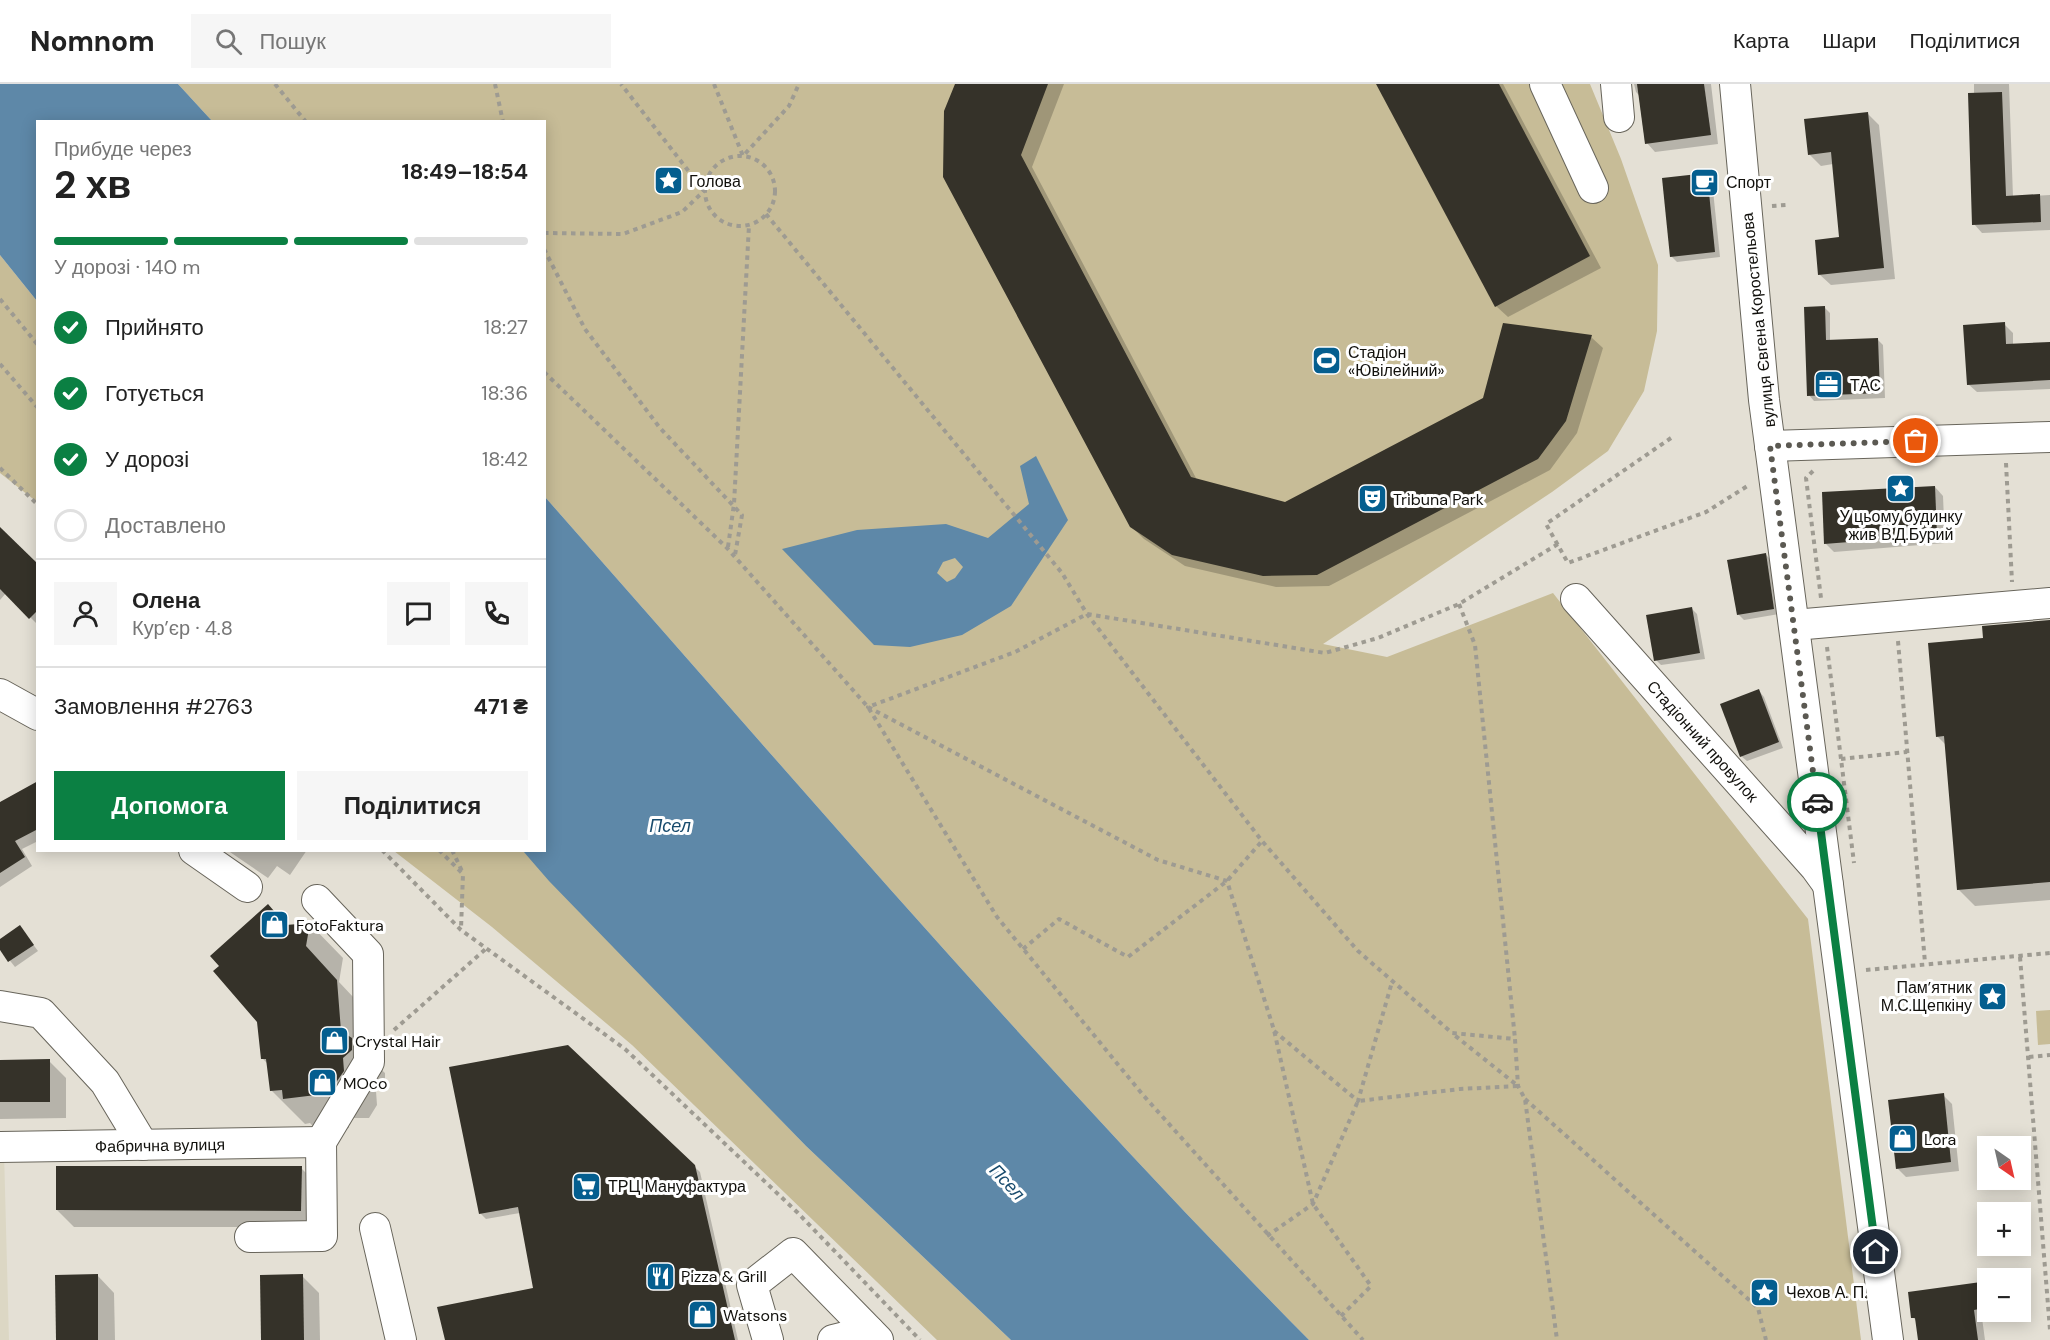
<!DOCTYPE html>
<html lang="uk">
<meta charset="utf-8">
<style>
body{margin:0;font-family:"DM Sans",sans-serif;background:#f6f6f6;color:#222;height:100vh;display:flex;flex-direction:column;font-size:22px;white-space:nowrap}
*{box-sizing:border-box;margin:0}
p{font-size:20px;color:#767676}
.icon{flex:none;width:33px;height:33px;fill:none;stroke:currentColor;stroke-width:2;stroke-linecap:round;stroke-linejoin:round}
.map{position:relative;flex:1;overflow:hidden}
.drawer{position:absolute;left:36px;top:36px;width:510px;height:732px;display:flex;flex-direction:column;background:#fff;border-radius:0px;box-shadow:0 3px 15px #0003}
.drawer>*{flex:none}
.needle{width:39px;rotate:146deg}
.fabs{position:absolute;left:1977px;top:1052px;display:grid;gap:12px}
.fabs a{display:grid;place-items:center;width:54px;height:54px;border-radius:0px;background:#fff;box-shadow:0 3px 15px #0003;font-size:30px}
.pin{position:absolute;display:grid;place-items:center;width:51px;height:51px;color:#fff;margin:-26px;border:3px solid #fff;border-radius:50%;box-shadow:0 2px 6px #0007}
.courier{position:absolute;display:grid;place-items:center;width:60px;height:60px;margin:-30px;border:4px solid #0b8043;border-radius:50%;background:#fff;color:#222;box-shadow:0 2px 8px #0007}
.overview em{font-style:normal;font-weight:700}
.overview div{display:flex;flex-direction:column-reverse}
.overview{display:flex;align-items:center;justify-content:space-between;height:102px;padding:0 18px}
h1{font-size:39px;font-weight:700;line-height:45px}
.bar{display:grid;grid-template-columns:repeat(4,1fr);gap:9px 6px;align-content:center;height:72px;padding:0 18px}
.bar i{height:8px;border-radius:4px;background:#e0e0e0}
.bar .selected{background:#0b8043}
.bar p{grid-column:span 4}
.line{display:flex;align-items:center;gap:15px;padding:0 18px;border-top:2px solid #e0e0e0}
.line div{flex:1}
.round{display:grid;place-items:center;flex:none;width:63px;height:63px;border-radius:0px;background:#f6f6f6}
ol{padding:0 18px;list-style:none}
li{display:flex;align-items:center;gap:18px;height:66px}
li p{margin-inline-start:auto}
li .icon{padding:6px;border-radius:50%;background:#0b8043;color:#fff;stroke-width:4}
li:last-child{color:#767676}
li i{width:33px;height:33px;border:3px solid #e0e0e0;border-radius:50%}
.action{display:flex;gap:12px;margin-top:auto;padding:12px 18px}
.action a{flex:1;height:69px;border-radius:0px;background:#0b8043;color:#fff;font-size:24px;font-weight:700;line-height:69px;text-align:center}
.action a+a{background:#f6f6f6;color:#222}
header{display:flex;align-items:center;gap:36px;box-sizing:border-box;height:84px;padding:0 30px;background:#fff;border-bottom:2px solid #e0e0e0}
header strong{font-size:28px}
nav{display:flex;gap:33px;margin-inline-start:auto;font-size:21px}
.search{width:420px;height:54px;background:#f6f6f6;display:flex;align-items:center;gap:15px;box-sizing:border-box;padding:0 21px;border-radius:0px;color:#767676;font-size:22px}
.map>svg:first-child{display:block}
</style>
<header>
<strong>Nomnom</strong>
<div class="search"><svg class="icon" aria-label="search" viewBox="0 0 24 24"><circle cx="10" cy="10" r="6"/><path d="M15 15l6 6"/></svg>Пошук</div>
<nav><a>Карта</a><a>Шари</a><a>Поділитися</a></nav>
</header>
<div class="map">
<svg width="2050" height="1256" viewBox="0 0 2050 1256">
<rect width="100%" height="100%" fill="#e4e0d5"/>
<polygon fill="#dcd7c4" points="0,1067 4,1067 9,1256 0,1256"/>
<g fill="#c7bc97">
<path d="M178,0H1590L1621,75L1658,181L1657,247L1644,307L1608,367L1552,408L1323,560L1387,573L1553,509L1808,835L1861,1256H1309C1042,986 796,697 545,413L544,38L212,37Z"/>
<polygon points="0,171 37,217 37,418 0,389"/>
<polygon points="394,767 523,767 806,1062 1011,1256 937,1256 632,961 492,843"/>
<polygon points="2050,926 2050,960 2038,961 2036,927"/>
</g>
<g fill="#5e88a8" fill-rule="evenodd">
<polygon points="0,0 178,0 212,37 38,38 37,217 0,171"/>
<path d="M1036,372L1068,436L1011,522L962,551L910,563L874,561L782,465L857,446L946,440L988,454L1029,420L1020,382ZM955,474L963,483L955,494L947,498L937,489L943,478Z"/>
<path d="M545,413C796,697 1042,986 1309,1256H1011L806,1062L549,797L523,767L544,766Z"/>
</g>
<g fill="#0003">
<polygon points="957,0 1064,0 1032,83 1197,396 1285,420 1484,315 1591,253 1603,264 1577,349 1550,386 1329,502 1276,503 1185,482 1144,455 1131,442"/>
<polygon points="1378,0 1503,0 1601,184 1508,233 1496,222"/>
<polygon points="1634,0 1711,0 1718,60 1655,68 1647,59 1641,13 1636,8"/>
<polygon points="1974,0 2009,0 2013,113 2050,111 2050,146 1982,149 1974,140"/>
<polygon points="1868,30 1879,41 1895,195 1831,201 1819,190 1841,155 1833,80 1821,82 1809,70"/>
<polygon points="1707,91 1712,97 1720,173 1677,178 1671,172"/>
<polygon points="1824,223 1830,229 1830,257 1878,256 1883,261 1885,314 1814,317 1809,311"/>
<polygon points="2004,240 2013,249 2013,261 2050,259 2050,305 1977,308 1968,300"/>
<polygon points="1935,403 1943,412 1945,459 1834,468 1825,459"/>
<polygon points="0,445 38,482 38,541 6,509 0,516"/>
<polygon points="1765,470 1771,476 1779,530 1744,536 1738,530"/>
<polygon points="1692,525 1697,530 1705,575 1661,581 1655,575"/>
<polygon points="2050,538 2050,816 1975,822 1958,805 1946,661 1937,652 1984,555"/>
<polygon points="1759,607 1764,613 1783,664 1747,677 1741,672"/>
<polygon points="38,699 38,757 22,765 32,782 0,803 0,720"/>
<polygon points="227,766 307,766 290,791 277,782 268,794"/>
<polygon points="268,822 288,842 310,840 343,874 339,898 370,931 374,979 385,989 385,999 376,1007 377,1021 369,1034 348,1034 349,1044 318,1048 310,1039 305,1040 271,1006 268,980 263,975 259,938 221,882"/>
<polygon points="20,843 38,867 15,883 0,864 0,857"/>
<polygon points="567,962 700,1088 738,1256 446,1256 535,1205 520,1129 486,1135 480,1129"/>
<polygon points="0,977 49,977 66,994 66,1034 0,1035"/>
<polygon points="1943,1011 1952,1020 1959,1087 1906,1093 1897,1084"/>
<polygon points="301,1084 318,1101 318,1143 74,1143 57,1126"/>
<polygon points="97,1191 114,1209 115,1256 57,1256"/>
<polygon points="302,1192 319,1209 320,1256 263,1256"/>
<polygon points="1980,1200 1988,1207 1988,1227 1991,1227 1992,1233 1982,1234 1985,1256 1920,1256 1917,1238 1913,1233"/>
</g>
<g fill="#353229">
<polygon points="955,0 1048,0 1021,71 1191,393 1285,418 1483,314 1503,239 1592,251 1566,337 1538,375 1317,491 1263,492 1172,471 1130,443 943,93 944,27"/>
<polygon points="1376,0 1499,0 1590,172 1495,223"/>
<polygon points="1637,0 1704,0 1711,51 1645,60"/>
<polygon points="2002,8 2006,112 2040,110 2041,138 1972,141 1968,9"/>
<polygon points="1868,28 1884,184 1818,191 1815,156 1839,153 1831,68 1808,71 1804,35"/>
<polygon points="1707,89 1715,168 1670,173 1662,94"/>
<polygon points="1825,222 1826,256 1878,254 1880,309 1807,312 1804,223"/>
<polygon points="2005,238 2006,260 2050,258 2050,296 1967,301 1963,241"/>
<polygon points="1935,402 1937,451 1824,460 1822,408"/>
<polygon points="0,443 38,480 38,526 29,535 0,505"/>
<polygon points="1766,469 1774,525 1737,531 1727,476"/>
<polygon points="1692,523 1700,569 1654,577 1646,531"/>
<polygon points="2050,536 2050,798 1957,806 1944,652 1936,653 1928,559 1983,554 1982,542"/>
<polygon points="1759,605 1779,658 1740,673 1720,620"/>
<polygon points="38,697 38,745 15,757 25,773 0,789 0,718"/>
<polygon points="268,820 286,841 310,839 306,862 337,896 341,947 352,954 352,966 343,974 344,987 335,1000 315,1001 316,1011 283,1015 282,1006 270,1007 266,975 261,975 257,938 213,887 219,882 210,872"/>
<polygon points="20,841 34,861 8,878 0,866 0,855"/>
<polygon points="568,961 695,1081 735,1256 445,1256 437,1223 533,1204 518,1123 479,1130 449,983"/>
<polygon points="50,975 50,1018 0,1018 0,976"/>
<polygon points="1944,1009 1951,1078 1896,1085 1888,1016"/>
<polygon points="56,1082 302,1082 301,1127 56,1126"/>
<polygon points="98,1190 98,1256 56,1256 55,1191"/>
<polygon points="303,1190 304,1256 261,1256 260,1191"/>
<polygon points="1981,1198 1984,1224 1974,1226 1978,1256 1918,1256 1915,1234 1911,1234 1908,1208"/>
</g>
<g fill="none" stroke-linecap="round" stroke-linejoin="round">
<defs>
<g id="minor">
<polyline points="1545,0 1593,104"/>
<polyline points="1616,0 1619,33"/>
<polyline points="1735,0 1764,316 1888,1256"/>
<polyline points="1770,362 2050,353"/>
<polyline points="1576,515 1815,783 1828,801"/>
<polyline points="1794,541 2050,519"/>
<polyline points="0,610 38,631"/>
<polyline points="194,766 247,803"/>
<polyline points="0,922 41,929 105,998 143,1061"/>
<polyline points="0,1063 321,1058"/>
<polyline points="375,1144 401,1256"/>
<polyline points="250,1153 322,1152 321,1058 369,978 368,870 317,816"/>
<polyline points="768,1256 752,1201 793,1169 878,1256"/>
<polyline points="833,1256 869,1247"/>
</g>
</defs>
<use href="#minor" stroke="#68655b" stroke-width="32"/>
<g stroke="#9e9b92" stroke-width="4" stroke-dasharray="4.5 4.5" stroke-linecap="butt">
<polyline points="275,0 306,38"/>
<polyline points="495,0 503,38"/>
<polyline points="714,0 743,72 789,22 799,0"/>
<circle cx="740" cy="107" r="35"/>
<polyline points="1772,122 1786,121"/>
<polyline points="766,130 1062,489 1087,530 1262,757 1358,867 1452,949 1515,955 1518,1002 1525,1015 1557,1256"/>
<polyline points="544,149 623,150 682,128 704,107 621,0"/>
<polyline points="544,165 585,245 660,344 742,431 735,471"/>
<polyline points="0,215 38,261"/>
<polyline points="0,280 38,324"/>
<polyline points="544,288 727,464 868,623 997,833 1143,1011 1363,1256"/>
<polyline points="1671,354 1546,440 1568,479 1706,428 1749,401"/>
<polyline points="2006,379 2012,498"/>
<polyline points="0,384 38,421"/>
<polyline points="1813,387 1806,394 1821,514"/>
<polyline points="728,463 734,420 749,141"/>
<polyline points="1459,520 1475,561 1515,955"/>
<polyline points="1898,557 1925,879"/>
<polyline points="1827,563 1854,779"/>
<polyline points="1841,675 1907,668"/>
<polyline points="382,766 461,846 625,965 798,1129 920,1256"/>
<polyline points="439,766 463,790 461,845"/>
<polyline points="452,766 462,787"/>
<polyline points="1023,865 1059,835 1128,873 1227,797 1262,757"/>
<polyline points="2020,873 2050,1246"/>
<polyline points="1866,886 2050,869"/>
<polyline points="394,946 488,863"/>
<polyline points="1274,947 1358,1017 1392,898"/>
<polyline points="2029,973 2050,971"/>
<polyline points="1525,1015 1758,1224 1766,1256"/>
<polyline points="1267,1152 1313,1120 1358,1017 1460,1005 1518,1002 1453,950"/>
<polyline points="1341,1232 1371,1202 1313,1120 1274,946 1227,797 1158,776 868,623 1015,568 1087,530 1325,569 1378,554 1459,520 1558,460"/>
</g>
<use href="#minor" stroke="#fff" stroke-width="30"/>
</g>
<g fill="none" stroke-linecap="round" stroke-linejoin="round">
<polyline stroke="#5b5952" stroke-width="6" stroke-dasharray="0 10.8" points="1817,718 1770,362 1916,357"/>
<polyline stroke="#0b8043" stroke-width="8" points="1817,718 1876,1168"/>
</g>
<defs>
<symbol id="sight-square" viewBox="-11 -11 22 22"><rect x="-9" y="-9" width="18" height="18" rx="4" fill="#045e8f" stroke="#fff"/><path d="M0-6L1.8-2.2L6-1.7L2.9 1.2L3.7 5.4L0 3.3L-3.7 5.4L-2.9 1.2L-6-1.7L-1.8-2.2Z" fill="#fff"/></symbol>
<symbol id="cafe-square" viewBox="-11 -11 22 22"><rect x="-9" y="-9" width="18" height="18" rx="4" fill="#045e8f" stroke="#fff"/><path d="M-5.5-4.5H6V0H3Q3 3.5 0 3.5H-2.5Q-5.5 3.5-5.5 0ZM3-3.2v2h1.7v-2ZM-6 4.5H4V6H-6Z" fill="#fff"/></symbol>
<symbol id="stadium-square" viewBox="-11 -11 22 22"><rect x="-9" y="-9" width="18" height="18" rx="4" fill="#045e8f" stroke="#fff"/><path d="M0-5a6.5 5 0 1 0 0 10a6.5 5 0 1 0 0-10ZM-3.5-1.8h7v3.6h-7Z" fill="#fff"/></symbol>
<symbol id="office-square" viewBox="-11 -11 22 22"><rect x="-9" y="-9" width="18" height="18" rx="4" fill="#045e8f" stroke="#fff"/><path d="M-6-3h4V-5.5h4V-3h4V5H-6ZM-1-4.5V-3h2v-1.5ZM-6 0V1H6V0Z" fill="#fff"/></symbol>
<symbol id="theatre-square" viewBox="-11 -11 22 22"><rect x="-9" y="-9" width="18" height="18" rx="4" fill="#045e8f" stroke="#fff"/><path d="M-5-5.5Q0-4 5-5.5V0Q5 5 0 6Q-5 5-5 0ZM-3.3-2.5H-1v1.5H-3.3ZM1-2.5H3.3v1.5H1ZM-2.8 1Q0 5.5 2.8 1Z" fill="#fff"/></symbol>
<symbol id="shop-square" viewBox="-11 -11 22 22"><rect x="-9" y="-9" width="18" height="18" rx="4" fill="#045e8f" stroke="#fff"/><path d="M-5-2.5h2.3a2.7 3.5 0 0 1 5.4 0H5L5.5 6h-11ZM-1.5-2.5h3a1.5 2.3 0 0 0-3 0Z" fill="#fff"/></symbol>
<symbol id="supermarket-square" viewBox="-11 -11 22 22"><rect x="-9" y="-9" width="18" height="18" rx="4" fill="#045e8f" stroke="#fff"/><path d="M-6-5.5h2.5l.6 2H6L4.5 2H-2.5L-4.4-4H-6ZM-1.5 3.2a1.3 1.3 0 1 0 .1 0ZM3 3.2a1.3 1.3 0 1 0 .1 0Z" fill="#fff"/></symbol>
<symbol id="restaurant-square" viewBox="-11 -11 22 22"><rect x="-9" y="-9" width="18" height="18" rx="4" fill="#045e8f" stroke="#fff"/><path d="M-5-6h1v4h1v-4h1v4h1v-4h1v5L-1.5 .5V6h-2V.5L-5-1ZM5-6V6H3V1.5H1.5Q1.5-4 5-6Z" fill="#fff"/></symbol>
</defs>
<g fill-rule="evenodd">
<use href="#sight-square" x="652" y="80" width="33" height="33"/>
<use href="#cafe-square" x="1688" y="82" width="33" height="33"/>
<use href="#stadium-square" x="1310" y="260" width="33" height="33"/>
<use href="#office-square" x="1812" y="284" width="33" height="33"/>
<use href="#sight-square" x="1884" y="388" width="33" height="33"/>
<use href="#theatre-square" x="1356" y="398" width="33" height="33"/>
<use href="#shop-square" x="258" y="824" width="33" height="33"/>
<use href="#sight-square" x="1976" y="896" width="33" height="33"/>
<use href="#shop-square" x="318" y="940" width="33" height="33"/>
<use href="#shop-square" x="306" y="982" width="33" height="33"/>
<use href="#shop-square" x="1886" y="1038" width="33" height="33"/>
<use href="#supermarket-square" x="570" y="1086" width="33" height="33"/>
<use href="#restaurant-square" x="644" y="1176" width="33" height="33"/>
<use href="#sight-square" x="1748" y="1192" width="33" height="33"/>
<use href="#shop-square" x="686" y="1214" width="33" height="33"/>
</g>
<g text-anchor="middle" stroke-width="6" stroke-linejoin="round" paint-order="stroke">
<g font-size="16" fill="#11100c" stroke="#fff" text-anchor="start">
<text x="689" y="103">Голова</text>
<text x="1726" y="104">Спорт</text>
<text x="1348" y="274">Стадіон<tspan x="1348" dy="18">«Ювілейний»</tspan></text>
<text x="1850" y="307">ТАС</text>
<text x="1393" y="421">Tribuna Park</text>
<text x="1901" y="438" text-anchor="middle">У цьому будинку<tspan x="1901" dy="18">жив В.Д.Бурий</tspan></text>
<text x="296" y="847">FotoFaktura</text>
<text x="1972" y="909" text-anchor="end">Пам’ятник<tspan x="1972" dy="18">М.С.Щепкіну</tspan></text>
<text x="355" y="963">Crystal Hair</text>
<text x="343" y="1005">MOco</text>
<text x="1924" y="1061">Lora</text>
<text x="608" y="1108">ТРЦ Мануфактура</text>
<text x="681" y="1198">Pizza &amp; Grill</text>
<text x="1786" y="1214">Чехов А. П.</text>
<text x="723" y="1237">Watsons</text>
</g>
<g font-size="16" fill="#11100c" stroke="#fff">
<text transform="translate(1758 236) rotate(-96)" y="6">вулиця Євгена Коростельова</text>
<text transform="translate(1703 657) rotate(48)" y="6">Стадіонний провулок</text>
<text transform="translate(160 1061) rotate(-1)" y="6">Фабрична вулиця</text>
</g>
<g font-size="18" font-style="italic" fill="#184b6d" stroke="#fff">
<text x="670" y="748">Псел</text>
<text transform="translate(1007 1098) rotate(47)" y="6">Псел</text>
</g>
</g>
</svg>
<div class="fabs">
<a><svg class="needle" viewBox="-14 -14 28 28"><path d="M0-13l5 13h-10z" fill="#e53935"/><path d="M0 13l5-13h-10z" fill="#767676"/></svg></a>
<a>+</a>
<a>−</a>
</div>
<div class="pin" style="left:1916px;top:357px;background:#ea580c"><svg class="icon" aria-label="bag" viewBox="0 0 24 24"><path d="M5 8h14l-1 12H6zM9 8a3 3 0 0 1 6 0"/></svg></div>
<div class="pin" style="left:1876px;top:1168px;background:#1f2937"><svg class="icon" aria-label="home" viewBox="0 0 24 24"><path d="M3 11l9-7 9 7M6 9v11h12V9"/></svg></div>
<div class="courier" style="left:1817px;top:718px"><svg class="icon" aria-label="car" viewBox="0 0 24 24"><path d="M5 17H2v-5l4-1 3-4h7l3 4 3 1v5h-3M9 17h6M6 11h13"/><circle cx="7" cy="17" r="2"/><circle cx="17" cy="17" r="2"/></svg></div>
<section class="drawer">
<div class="overview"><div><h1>2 хв</h1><p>Прибуде через</p></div><em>18:49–18:54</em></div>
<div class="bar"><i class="selected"></i><i class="selected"></i><i class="selected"></i><i></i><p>У дорозі · 140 m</p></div>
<ol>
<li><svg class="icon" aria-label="check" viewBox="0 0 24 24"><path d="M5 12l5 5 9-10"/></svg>Прийнято<p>18:27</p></li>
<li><svg class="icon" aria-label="check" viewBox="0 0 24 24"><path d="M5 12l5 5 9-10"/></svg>Готується<p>18:36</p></li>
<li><svg class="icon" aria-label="check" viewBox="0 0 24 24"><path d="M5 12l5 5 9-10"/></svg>У дорозі<p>18:42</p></li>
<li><i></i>Доставлено</li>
</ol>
<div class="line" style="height:108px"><a class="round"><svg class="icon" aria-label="person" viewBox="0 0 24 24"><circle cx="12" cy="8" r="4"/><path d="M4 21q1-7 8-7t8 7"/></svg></a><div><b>Олена</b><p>Кур’єр · 4.8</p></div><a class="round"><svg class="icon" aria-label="chat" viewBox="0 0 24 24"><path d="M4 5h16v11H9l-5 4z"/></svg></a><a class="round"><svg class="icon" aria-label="phone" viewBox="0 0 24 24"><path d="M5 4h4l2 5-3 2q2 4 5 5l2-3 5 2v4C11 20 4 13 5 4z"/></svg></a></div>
<div class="line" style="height:78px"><div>Замовлення #2763</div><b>471 ₴</b></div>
<div class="action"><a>Допомога</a><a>Поділитися</a></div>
</section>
</div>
